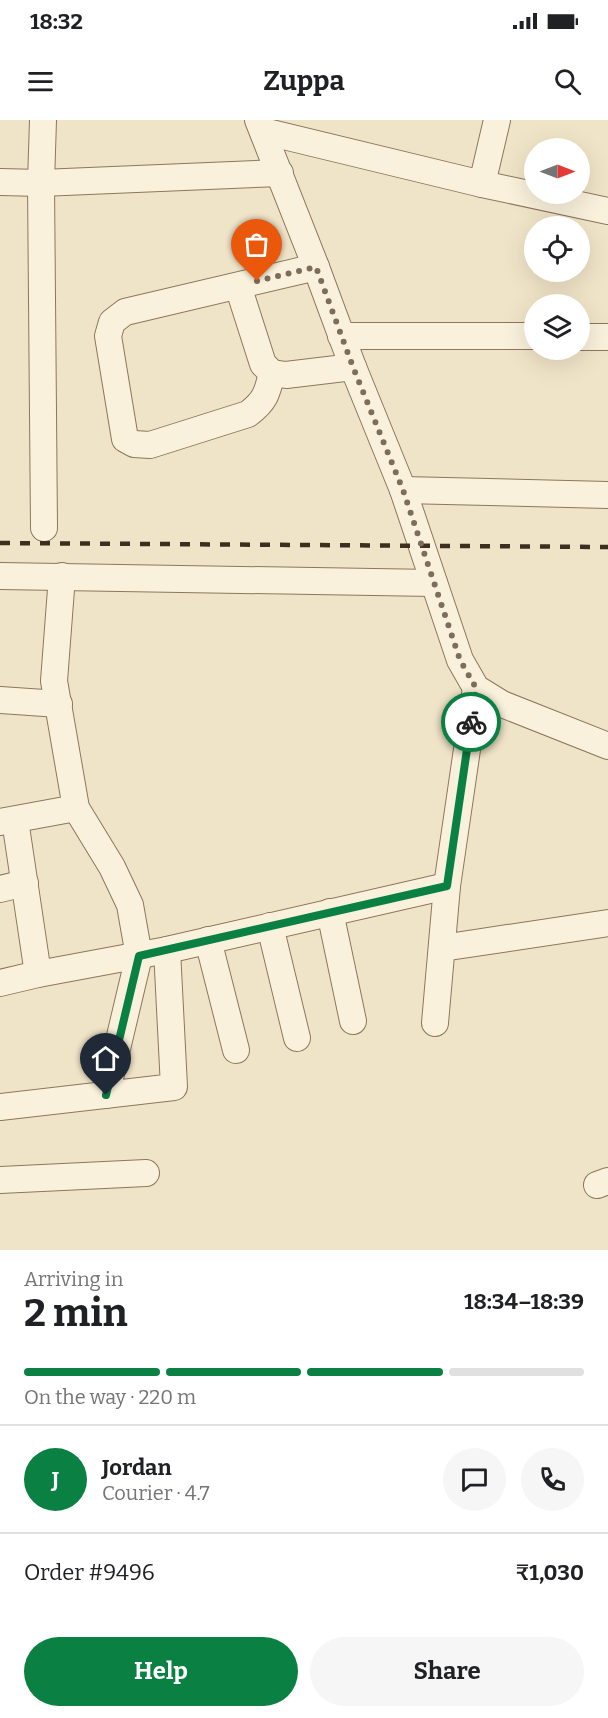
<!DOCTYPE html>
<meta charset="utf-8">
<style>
body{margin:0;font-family:Bitter,serif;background:#f6f6f6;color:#202124;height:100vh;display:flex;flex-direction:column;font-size:22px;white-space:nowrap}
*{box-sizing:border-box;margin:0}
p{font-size:20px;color:#757577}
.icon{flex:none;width:33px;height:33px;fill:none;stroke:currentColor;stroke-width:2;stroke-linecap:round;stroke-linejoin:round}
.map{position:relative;height:1130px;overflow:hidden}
.drawer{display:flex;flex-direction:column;background:#fff;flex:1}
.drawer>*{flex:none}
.needle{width:39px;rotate:90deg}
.buttons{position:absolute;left:524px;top:18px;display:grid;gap:12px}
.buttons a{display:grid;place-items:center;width:66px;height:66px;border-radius:50%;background:#fff;box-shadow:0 6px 24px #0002;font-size:30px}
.pin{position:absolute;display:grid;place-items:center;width:51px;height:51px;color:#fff;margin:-62px -26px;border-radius:50% 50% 50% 0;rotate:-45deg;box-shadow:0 0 6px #0007}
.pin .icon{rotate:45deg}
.courier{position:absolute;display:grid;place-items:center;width:60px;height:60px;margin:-30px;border:4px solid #0b8043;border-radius:50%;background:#fff;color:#222;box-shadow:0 2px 8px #0007}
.summary em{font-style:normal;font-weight:700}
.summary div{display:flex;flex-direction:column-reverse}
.summary{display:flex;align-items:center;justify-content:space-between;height:102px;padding:0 24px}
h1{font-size:39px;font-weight:700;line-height:45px}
.bar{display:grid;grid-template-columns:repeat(4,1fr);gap:9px 6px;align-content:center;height:72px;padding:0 24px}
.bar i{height:8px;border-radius:4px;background:#e0e0e0}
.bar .active{background:#0b8043}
.bar p{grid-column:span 4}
.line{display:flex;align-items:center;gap:15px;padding:0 24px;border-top:2px solid #e0e0e0}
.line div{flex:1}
.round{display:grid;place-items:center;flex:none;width:63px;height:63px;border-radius:32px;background:#f6f6f6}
.primary-button{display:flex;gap:12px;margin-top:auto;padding:12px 24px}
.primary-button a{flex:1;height:69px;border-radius:36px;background:#0b8043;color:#fff;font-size:24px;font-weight:700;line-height:69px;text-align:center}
.primary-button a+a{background:#f6f6f6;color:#202124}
.status{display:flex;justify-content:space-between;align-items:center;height:42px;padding:0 30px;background:#fff;direction:ltr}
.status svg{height:16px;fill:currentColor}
header{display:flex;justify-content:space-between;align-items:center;height:78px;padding:0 24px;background:#fff;font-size:27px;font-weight:700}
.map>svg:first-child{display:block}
</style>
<div class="status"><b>18:32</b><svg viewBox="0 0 49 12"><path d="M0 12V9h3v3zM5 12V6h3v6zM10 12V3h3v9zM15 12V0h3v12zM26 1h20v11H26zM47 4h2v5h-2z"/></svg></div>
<header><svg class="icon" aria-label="menu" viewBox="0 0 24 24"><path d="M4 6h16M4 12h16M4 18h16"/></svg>Zuppa<svg class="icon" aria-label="search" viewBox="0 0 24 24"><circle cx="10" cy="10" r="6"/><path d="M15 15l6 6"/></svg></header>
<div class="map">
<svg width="608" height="1130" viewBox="0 0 608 1130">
<rect width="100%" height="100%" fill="#f0e4c8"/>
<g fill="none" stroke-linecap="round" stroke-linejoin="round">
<defs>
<g id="minor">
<polyline points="43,0 41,63 44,408"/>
<polyline points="258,0 316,147 353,247 403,370 460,540 476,568 502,584 608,626"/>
<polyline points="263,11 482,64 608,91"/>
<polyline points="0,62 41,63 280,53"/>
<polyline points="482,64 497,0"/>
<polyline points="238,166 263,244 272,253 286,255 353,247"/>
<polyline points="341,216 534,216"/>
<polyline points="579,217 608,217"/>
<path d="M272,253C267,274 265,281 248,294L150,325L134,324L125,319L108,216L112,202L125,192L316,147"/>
<polyline points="403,370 608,375"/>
<polyline points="0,456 434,463"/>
<polyline points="62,456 54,561 76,688 112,747 130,785 139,836 106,975"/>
<polyline points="0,580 59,584"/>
<polyline points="15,700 38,854"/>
<polyline points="0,702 76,688"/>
<polyline points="0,769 25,763"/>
<polyline points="330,792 353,901"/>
<polyline points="270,806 297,918"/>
<polyline points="208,820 236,930"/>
<polyline points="442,828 608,803"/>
<polyline points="0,863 38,854 167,830 447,766"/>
<polyline points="435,903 447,766 476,568"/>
<polyline points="0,987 174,967 167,830"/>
<polyline points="0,1060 146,1053"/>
<polyline points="597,1065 608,1061"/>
</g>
</defs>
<use href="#minor" stroke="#8d765c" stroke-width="28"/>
<use href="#minor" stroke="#faf1dc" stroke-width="26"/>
<polyline stroke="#3d2e20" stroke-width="4.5" stroke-dasharray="10 10" stroke-linecap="butt" points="0,423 608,427"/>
</g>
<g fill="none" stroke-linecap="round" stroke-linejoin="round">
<polyline stroke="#7c6e5b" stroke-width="6" stroke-dasharray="0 10.8" points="257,161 316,147 353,247 403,370 460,540 476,568 471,602"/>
<polyline stroke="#0b8043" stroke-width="8" points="106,975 139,836 447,766 471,602"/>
</g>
</svg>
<div class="buttons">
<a><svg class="needle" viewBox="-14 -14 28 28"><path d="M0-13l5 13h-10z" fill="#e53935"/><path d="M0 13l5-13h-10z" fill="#757577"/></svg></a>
<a><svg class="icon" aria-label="locate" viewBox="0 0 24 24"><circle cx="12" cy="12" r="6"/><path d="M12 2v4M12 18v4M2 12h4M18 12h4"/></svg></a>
<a><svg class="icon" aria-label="layers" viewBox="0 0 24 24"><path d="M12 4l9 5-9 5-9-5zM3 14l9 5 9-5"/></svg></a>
</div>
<div class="pin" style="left:257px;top:161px;background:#ea580c"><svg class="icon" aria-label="bag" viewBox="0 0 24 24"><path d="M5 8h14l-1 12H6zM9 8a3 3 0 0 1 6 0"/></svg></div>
<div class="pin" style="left:106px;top:975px;background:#1f2937"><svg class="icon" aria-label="home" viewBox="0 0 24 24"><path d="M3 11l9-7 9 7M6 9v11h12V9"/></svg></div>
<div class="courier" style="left:471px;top:602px"><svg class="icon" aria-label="bike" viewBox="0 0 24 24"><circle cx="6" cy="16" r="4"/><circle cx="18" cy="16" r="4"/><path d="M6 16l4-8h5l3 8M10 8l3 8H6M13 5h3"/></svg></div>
</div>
<section class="drawer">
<div class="summary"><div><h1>2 min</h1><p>Arriving in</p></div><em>18:34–18:39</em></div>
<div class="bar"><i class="active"></i><i class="active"></i><i class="active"></i><i></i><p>On the way · 220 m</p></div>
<div class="line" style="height:108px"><b class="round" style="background:#0b8043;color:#fff">J</b><div><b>Jordan</b><p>Courier · 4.7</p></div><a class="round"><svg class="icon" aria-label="chat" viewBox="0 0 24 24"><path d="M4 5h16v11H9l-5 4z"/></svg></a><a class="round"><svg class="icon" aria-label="phone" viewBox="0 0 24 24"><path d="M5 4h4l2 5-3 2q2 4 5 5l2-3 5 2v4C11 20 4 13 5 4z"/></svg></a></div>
<div class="line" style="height:78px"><div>Order #9496</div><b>₹1,030</b></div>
<div class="primary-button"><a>Help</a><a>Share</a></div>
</section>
